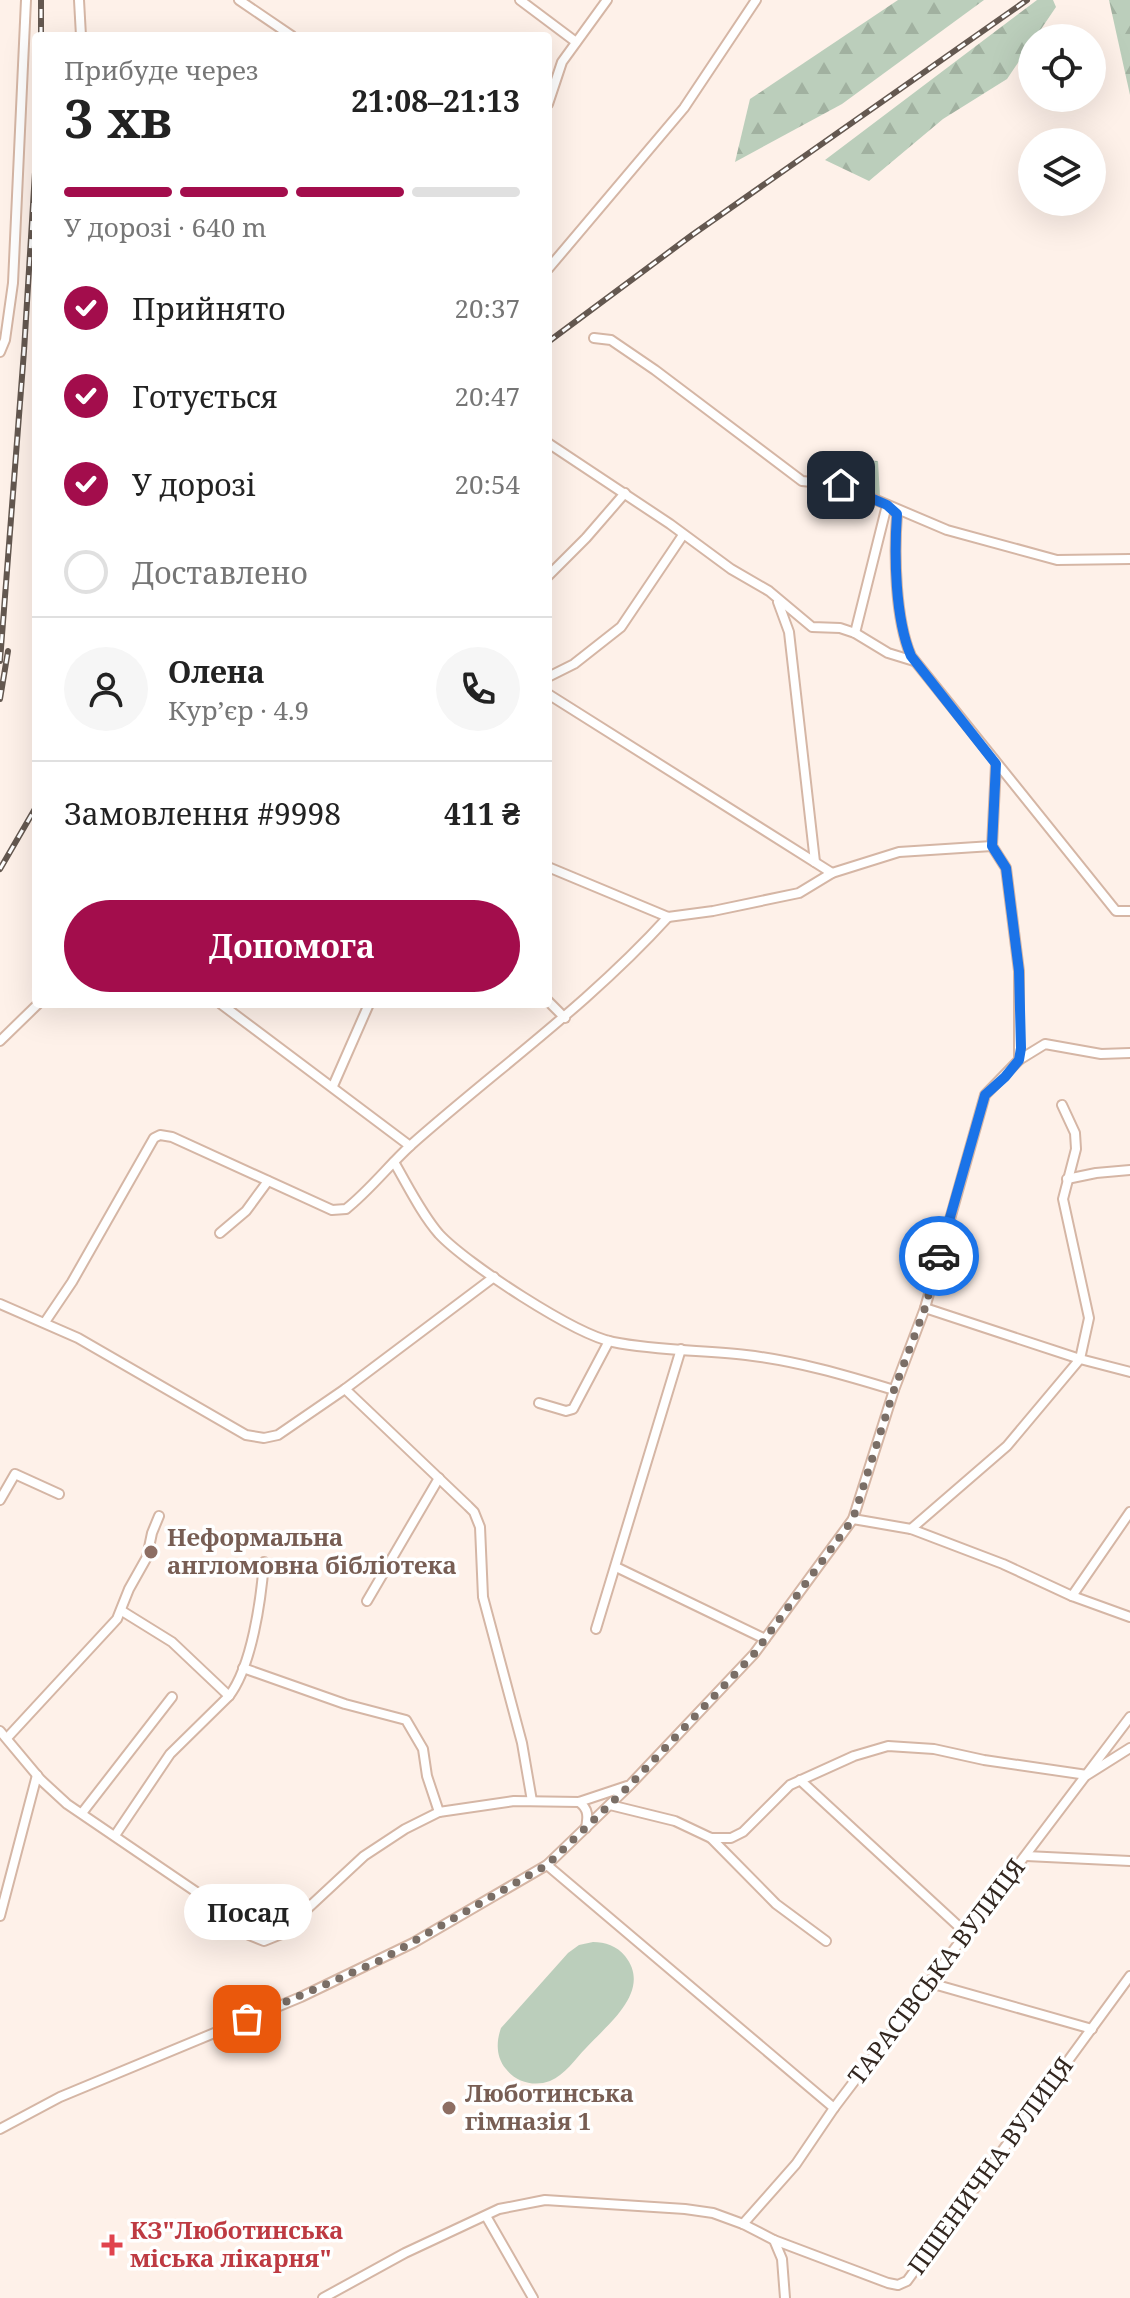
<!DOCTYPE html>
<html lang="uk">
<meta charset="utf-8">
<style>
body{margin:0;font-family:"Noto Serif",serif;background:#f6f6f6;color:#222;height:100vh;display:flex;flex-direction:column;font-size:30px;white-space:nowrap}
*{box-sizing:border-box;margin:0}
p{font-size:26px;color:#767676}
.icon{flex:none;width:44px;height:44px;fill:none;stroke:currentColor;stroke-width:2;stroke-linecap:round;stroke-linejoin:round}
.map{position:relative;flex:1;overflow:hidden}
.drawer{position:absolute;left:32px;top:32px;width:520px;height:976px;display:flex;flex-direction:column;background:#fff;border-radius:8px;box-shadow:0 8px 32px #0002}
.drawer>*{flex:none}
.tools{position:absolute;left:1018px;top:24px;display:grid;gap:16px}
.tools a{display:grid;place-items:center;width:88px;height:88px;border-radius:50%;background:#fff;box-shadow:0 8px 32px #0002;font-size:40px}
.pin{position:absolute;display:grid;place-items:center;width:68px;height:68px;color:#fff;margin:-34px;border-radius:16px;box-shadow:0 4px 12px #0006}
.courier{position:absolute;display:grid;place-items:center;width:80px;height:80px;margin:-40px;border:6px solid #1a73e8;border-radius:50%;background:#fff;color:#222;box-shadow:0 2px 10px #0007}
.bubble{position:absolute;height:56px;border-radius:28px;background:#fff;box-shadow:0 8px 32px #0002;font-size:26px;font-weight:700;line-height:56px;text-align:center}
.head em{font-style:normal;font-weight:700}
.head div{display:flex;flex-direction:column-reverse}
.head{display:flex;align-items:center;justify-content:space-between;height:136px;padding:0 32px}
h1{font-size:52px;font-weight:700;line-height:60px}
.bar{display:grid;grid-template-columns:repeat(4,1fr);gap:12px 8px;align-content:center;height:96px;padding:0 32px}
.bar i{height:10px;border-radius:6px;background:#e0e0e0}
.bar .selected{background:#a30d4c}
.bar p{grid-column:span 4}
.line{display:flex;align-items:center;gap:20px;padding:0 32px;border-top:2px solid #e0e0e0}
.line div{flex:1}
.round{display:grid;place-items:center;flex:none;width:84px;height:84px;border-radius:42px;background:#f6f6f6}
ol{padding:0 32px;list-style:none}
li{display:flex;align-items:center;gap:24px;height:88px}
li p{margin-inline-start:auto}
li .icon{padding:8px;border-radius:50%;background:#a30d4c;color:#fff;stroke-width:4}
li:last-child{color:#767676}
li i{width:44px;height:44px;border:4px solid #e0e0e0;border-radius:50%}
.primary-button{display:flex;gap:16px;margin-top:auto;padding:16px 32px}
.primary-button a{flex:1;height:92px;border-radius:48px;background:#a30d4c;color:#fff;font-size:32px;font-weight:700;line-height:92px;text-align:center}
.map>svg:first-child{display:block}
</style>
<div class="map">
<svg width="1130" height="2298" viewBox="0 0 1130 2298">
<defs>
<pattern id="forest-firs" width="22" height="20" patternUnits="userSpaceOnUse" patternTransform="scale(2)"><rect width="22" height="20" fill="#bbcebb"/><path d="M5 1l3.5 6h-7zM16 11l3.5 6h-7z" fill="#a1b1a0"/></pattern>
<pattern id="park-crowns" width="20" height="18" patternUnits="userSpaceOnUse" patternTransform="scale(2)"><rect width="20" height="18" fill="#bbcebb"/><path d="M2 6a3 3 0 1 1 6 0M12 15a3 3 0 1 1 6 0" fill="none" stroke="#a1b1a0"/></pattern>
</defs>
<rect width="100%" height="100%" fill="#fef1e9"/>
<path fill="#bbcebb" d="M593,1942C605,1942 617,1946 625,1956C653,1991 607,2025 586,2048C575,2059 565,2075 550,2081C534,2087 516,2082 506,2069C496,2057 496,2042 501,2028L568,1953L579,1945Z"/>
<g fill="url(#forest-firs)">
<polygon points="898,0 984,0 842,104 735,162 750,99"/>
<polygon points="1037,0 1053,0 1056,7 1035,38 1032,38 1032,42 1007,79 943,119 869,181 825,160"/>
<polygon points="1109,0 1130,0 1130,95"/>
</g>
<polygon fill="url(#park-crowns)" points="851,459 878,461 880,497 845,483"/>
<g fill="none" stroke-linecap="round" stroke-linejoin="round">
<defs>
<g id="minor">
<polyline points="79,0 81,36"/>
<polyline points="239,0 292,36"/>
<polyline points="520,0 576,42"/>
<polyline points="548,104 562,62 607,0"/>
<polyline points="548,269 684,108 756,0"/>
<polyline points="594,338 611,340 655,370 802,481 841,485 947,530 1057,560 1130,559"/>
<polyline points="0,352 5,340 13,283 26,0"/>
<polyline points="548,443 670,524 731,569 769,591 812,627 840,628 855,633 888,653 914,661"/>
<polyline points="548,576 586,538 625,493"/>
<polyline points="778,602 789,632 815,862"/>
<path d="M855,633L887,505L897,514C894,554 895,619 911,656L1116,911H1130"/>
<polyline points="548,677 574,664 621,627 683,535"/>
<polyline points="548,694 832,873"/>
<polyline points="548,867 668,917"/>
<polyline points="668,917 713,911 799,893 832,873 899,852 992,846"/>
<polyline points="548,1001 565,1018"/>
<polyline points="221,1004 410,1146"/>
<polyline points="0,1041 38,1004"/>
<polyline points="1019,1060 1045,1044 1101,1054 1130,1053"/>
<polyline points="333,1086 369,1004"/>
<path d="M394,1162C408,1186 421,1213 439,1234C467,1264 574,1334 613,1342C657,1351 703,1350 746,1355C797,1361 845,1375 894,1390"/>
<polyline points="1067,1179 1096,1173 1130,1170"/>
<polyline points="220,1233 246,1211 268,1181"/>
<polyline points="0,1304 78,1338 246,1435 264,1438 278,1435 345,1389 494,1277"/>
<polyline points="925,1308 1080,1359 1130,1372"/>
<path d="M45,1322L72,1282L154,1138L160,1135L172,1137L332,1210L346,1209C370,1190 389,1165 411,1145C498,1068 589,1004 668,917"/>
<polyline points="345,1389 468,1506 474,1512 480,1527 483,1597 522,1743 532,1801"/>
<polyline points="539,1403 566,1411 573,1409 609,1341"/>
<polyline points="0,1500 15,1474 59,1494"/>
<polyline points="853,1519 911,1529 1003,1564 1072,1596 1130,1617"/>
<polyline points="911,1529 1007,1446 1080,1359 1089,1318 1063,1199 1076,1149 1075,1133 1062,1105"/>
<polyline points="616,1567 765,1639"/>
<polyline points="1072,1596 1130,1512"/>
<polyline points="367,1601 439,1478"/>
<polyline points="122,1611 172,1642 229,1696"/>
<polyline points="596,1629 681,1349"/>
<polyline points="243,1668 345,1704 406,1720 423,1749 427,1776 439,1812"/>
<polyline points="0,1731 41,1780 67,1804 214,1904 249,1935 264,1941 279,1935 364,1856 405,1829 439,1812 514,1801 579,1802 627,1786"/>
<polyline points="7,1738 117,1619 129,1589 147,1557 152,1533 159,1516"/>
<polyline points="800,1780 967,1934"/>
<path d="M579,1802C589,1809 588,1817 586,1828"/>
<polyline points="610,1805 675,1821 711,1838 731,1838 743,1832 790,1785 854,1756 888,1746 934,1749 984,1760 1087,1775 1130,1748"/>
<polyline points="82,1813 172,1697"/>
<path d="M116,1834L170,1754L229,1696C252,1666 261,1600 264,1562"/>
<polyline points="711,1838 776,1904 826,1941"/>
<polyline points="1026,1856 1130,1861"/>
<polyline points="547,1865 834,2108"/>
<polyline points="0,1916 37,1775"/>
<polyline points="930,1983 1092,2029"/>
<polyline points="0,2129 60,2097 301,1997 413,1943 547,1865 630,1785 754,1654 853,1519 894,1390 925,1308 985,1095 1019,1060 1019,971 1006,868 992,846 996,764"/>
<polyline points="486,2216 533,2298"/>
<polyline points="743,2224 796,2164 834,2108 1130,1717"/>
<polyline points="774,2240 888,2283 898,2285 907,2281 1130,1976"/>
<polyline points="323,2298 405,2253 499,2209 545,2200 685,2209 713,2213 743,2224 774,2240 782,2259 785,2298"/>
</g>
</defs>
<use href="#minor" stroke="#d5b6a5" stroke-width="12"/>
<use href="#minor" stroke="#fff" stroke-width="8"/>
<defs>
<g id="rail">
<polyline points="41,36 41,0"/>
<polyline points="548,342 692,235 1027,0"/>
<polyline points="0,661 24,351 36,156"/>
<polyline points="0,699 8,651"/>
<polyline points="0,869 36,807"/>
</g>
</defs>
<use href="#rail" stroke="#645850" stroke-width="6"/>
<use href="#rail" stroke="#fff" stroke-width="3" stroke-dasharray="9" stroke-linecap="butt"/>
</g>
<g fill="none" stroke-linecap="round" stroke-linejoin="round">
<polyline stroke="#7a6e66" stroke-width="8" stroke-dasharray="0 14.4" points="247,2019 381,1960 547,1865 630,1785 754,1654 853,1519 894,1390 925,1308 939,1256"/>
<path stroke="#1a73e8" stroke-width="10" d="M841,485L887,505L897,514C894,555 895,618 911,656L996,764L992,846L1006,868L1019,971L1021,1048L1019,1060L1005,1077L985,1095L939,1256"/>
</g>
<g fill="#8d6e63" stroke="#fff" stroke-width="3">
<circle cx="151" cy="1552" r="8"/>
<circle cx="449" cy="2108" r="8"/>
</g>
<path fill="#e0444e" stroke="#fff" stroke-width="3" d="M108 2233h8v8h8v8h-8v8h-8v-8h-8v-8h8z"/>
<g text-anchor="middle" stroke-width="7" stroke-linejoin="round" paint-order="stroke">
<g font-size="24" font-weight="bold" fill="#785e54" stroke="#fff" text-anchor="start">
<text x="167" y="1546">Неформальна<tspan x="167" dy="28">англомовна бібліотека</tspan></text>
<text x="465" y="2102">Люботинська<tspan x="465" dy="28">гiмназiя 1</tspan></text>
</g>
<g font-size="24" fill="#332720" stroke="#fff">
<text transform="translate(937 1972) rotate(-53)" y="8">ТАРАСІВСЬКА ВУЛИЦЯ</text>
<text transform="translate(991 2166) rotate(-54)" y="8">ПШЕНИЧНА ВУЛИЦЯ</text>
</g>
<g font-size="24" font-weight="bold" fill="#be3a42" stroke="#fff" text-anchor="start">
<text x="130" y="2239">КЗ"Люботинська<tspan x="130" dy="28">мiська лiкарня"</tspan></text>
</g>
</g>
</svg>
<div class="tools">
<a><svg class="icon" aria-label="locate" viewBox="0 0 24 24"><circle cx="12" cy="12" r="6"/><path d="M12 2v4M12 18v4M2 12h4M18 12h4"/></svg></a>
<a><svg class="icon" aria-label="layers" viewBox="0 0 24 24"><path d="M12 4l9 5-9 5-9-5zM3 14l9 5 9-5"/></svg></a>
</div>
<div class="pin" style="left:247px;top:2019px;background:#ea580c"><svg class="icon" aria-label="bag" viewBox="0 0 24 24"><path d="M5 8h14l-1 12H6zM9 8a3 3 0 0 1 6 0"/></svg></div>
<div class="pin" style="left:841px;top:485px;background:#1f2937"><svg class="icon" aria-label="home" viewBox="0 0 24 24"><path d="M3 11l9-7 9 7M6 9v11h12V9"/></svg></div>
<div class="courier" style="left:939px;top:1256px"><svg class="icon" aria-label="car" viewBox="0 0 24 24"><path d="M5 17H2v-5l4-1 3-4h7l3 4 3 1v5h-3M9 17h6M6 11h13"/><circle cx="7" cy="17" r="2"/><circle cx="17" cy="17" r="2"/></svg></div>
<div class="bubble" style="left:184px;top:1884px;width:128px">Посад</div>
<section class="drawer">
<div class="head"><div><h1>3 хв</h1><p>Прибуде через</p></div><em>21:08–21:13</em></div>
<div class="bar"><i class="selected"></i><i class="selected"></i><i class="selected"></i><i></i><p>У дорозі · 640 m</p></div>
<ol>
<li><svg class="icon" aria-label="check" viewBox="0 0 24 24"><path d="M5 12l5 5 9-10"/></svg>Прийнято<p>20:37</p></li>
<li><svg class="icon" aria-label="check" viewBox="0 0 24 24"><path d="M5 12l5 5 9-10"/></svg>Готується<p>20:47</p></li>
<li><svg class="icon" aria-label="check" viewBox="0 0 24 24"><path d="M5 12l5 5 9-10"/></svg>У дорозі<p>20:54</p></li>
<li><i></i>Доставлено</li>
</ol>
<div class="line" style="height:144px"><a class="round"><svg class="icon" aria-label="person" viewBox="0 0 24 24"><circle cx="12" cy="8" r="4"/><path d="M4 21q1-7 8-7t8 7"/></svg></a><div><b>Олена</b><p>Кур’єр · 4.9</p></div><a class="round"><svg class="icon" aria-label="phone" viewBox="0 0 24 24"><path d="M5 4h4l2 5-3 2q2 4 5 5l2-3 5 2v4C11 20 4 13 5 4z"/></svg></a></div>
<div class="line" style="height:104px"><div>Замовлення #9998</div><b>411 ₴</b></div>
<div class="primary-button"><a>Допомога</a></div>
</section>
</div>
